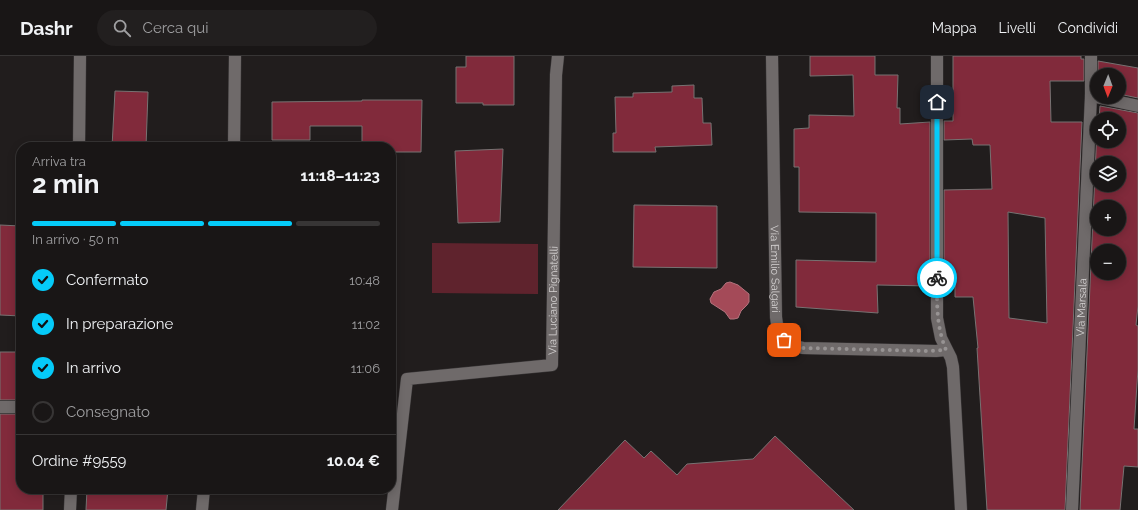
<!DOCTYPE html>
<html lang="it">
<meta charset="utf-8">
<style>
body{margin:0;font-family:Raleway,sans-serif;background:#221f1f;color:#f1f3f6;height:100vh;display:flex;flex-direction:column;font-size:15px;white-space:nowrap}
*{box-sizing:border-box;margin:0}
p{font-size:13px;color:#9f9fa1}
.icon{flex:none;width:22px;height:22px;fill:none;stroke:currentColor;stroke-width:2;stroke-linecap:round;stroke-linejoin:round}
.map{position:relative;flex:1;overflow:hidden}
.drawer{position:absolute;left:16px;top:86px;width:380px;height:352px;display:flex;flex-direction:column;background:#191616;border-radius:16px;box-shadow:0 2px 10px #0003,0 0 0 1px #373535}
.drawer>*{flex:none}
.needle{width:26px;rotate:181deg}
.buttons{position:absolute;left:1090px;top:12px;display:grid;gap:8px}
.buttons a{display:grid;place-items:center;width:36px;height:36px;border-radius:50%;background:#191616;box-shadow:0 2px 10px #0003,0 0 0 1px #373535;font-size:20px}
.pin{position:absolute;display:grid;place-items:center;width:34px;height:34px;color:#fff;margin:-17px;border-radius:8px;box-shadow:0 2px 6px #0006}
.courier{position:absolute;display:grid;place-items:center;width:40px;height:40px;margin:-20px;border:3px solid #05cbf9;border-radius:50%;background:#fff;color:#222;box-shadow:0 1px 5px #0007}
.head em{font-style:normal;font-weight:700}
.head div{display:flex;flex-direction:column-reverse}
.head{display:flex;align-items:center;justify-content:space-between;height:68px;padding:0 16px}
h1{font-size:26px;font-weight:700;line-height:30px}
.bar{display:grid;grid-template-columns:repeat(4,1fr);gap:6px 4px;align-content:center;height:48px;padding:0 16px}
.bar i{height:5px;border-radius:3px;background:#373535}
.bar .on{background:#05cbf9}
.bar p{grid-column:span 4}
.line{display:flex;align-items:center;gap:10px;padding:0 16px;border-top:1px solid #373535}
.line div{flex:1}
ol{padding:0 16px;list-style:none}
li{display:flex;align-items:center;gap:12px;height:44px}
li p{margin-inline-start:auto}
li .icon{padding:4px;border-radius:50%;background:#05cbf9;color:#111;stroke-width:4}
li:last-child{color:#9f9fa1}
li i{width:22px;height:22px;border:2px solid #373535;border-radius:50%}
header{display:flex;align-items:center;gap:24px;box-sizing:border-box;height:56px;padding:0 20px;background:#191616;border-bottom:1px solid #373535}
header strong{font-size:19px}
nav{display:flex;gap:22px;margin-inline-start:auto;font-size:14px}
.search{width:280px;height:36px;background:#221f1f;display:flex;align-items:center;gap:10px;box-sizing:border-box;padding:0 14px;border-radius:22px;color:#9f9fa1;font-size:15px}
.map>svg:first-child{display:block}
</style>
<header>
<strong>Dashr</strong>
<div class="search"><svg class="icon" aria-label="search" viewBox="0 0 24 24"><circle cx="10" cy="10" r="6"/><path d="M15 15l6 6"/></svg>Cerca qui</div>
<nav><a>Mappa</a><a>Livelli</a><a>Condividi</a></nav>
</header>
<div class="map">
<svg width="1138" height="454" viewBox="0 0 1138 454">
<rect width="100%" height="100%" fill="#211d1d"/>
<polygon fill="#5f232d" points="432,187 538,188 538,238 432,237"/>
<polygon fill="#a44a58" stroke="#b3737d" points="730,226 738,229 749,238 749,246 747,249 741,255 738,262 734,263 730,263 725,256 711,247 710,243 714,236 721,233 726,227"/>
<g fill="#812a3b" stroke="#777272" fill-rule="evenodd">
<polygon points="466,0 514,0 514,49 483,49 483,47 456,47 456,11 466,11"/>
<polygon points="810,0 875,0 875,19 898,19 897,52 900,52 900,68 930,66 930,230 877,229 878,257 796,251 796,204 876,206 876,157 799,156 799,111 794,111 794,73 809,72 809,59 854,60 853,19 810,20"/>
<path d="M953,0H1081V3H1084V25H1050L1051,66H1082L1065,454H987L977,292H978L973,241H955V230H944V134L992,133L990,89H973L972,83L944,84V65H953ZM1008,156L1045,162L1047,267L1009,262Z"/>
<polygon points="1098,5 1138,12 1138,42 1119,38 1119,19 1098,19"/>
<polygon points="694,29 694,42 702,42 703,67 711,67 712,89 655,91 656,96 613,96 613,77 616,77 615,41 633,41 633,37 672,36 672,30"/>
<polygon points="115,35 148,36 146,91 112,91"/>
<polygon points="362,44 422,44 421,96 391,96 391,91 362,91 362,70 310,70 310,84 272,84 272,46 362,45"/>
<path d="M1100,50L1138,57V250L1136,269L1138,270V313L1134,373H1138V411L1124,410L1120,454H1080L1097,73V85H1119V63H1099ZM1097,107H1119V129H1097ZM1097,151H1119V173H1097ZM1097,195H1119V217H1097Z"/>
<polygon points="503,93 500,166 458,167 455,95"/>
<polygon points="634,149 717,150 717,212 633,211"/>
<polygon points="0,169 21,170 21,260 0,259"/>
<polygon points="0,296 21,296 20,344 0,344"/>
<polygon points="0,358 20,358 21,433 43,433 43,454 0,454"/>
<polygon points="775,380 854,454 558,454 625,384 644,402 651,395 677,419 687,408 753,403"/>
<polygon points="87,433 168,433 166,454 86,454"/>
</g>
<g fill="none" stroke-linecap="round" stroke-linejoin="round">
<defs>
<g id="minor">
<path id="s1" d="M772,0L776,261C778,281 783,288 803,292L936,295L946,294"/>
<polyline points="937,0 937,262 941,282 951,302 953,311 961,454"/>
<polyline points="1091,40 1138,50"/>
<polyline points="79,91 80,0"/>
<polyline points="234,91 235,0"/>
<polyline points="0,351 21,351"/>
<polyline points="70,454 71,433"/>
<polyline points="202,454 204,433"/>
<path id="s2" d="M392,454L407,323L552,309L556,19L558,0"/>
<path id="s3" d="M1072,454L1091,40V0"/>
</g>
</defs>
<use href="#minor" stroke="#3b3839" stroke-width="13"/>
<use href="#minor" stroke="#6f6a6a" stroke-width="12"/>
</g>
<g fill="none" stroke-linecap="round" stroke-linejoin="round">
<path stroke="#979393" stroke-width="4" stroke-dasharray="0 7.2" d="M784,284L792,290L803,292L928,295L946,294C936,269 937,248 937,222"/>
<polyline stroke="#05cbf9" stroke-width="5" points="937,46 937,222"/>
</g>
<g text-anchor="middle" stroke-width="3" stroke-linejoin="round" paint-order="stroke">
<g font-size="11" fill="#d6d3d3" stroke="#181414">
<text dy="4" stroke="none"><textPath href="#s1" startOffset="213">Via Emilio Salgari</textPath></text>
<text dy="4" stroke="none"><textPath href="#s2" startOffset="342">Via Luciano Pignatelli</textPath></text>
<text dy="4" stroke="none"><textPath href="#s3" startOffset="203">Via Marsala</textPath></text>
</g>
</g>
</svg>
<div class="buttons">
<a><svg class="needle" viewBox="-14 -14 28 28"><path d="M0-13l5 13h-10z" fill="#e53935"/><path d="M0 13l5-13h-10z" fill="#9f9fa1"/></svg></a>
<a><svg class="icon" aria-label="locate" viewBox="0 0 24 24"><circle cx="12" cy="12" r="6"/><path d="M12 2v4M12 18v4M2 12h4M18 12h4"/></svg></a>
<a><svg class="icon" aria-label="layers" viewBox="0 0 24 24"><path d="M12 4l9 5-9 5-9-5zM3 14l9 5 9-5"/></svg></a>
<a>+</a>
<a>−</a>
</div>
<div class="pin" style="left:784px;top:284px;background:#ea580c"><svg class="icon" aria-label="bag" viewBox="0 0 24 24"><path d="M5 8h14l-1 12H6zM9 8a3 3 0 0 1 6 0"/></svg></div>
<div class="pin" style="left:937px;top:46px;background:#1f2937"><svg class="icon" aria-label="home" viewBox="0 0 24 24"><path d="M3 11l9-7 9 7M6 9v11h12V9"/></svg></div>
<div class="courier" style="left:937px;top:222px"><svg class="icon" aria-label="bike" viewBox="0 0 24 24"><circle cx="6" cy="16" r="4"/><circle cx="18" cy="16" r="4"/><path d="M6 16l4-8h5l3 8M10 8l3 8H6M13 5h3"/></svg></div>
<section class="drawer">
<div class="head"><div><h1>2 min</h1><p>Arriva tra</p></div><em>11:18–11:23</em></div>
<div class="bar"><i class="on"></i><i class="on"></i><i class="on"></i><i></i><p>In arrivo · 50 m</p></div>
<ol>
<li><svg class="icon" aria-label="check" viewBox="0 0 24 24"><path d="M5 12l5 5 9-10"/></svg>Confermato<p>10:48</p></li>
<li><svg class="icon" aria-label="check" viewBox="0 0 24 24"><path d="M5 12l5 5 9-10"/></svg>In preparazione<p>11:02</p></li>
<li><svg class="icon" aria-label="check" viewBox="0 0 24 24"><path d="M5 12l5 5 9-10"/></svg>In arrivo<p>11:06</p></li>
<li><i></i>Consegnato</li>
</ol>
<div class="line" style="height:52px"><div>Ordine #9559</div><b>10.04 €</b></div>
</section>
</div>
